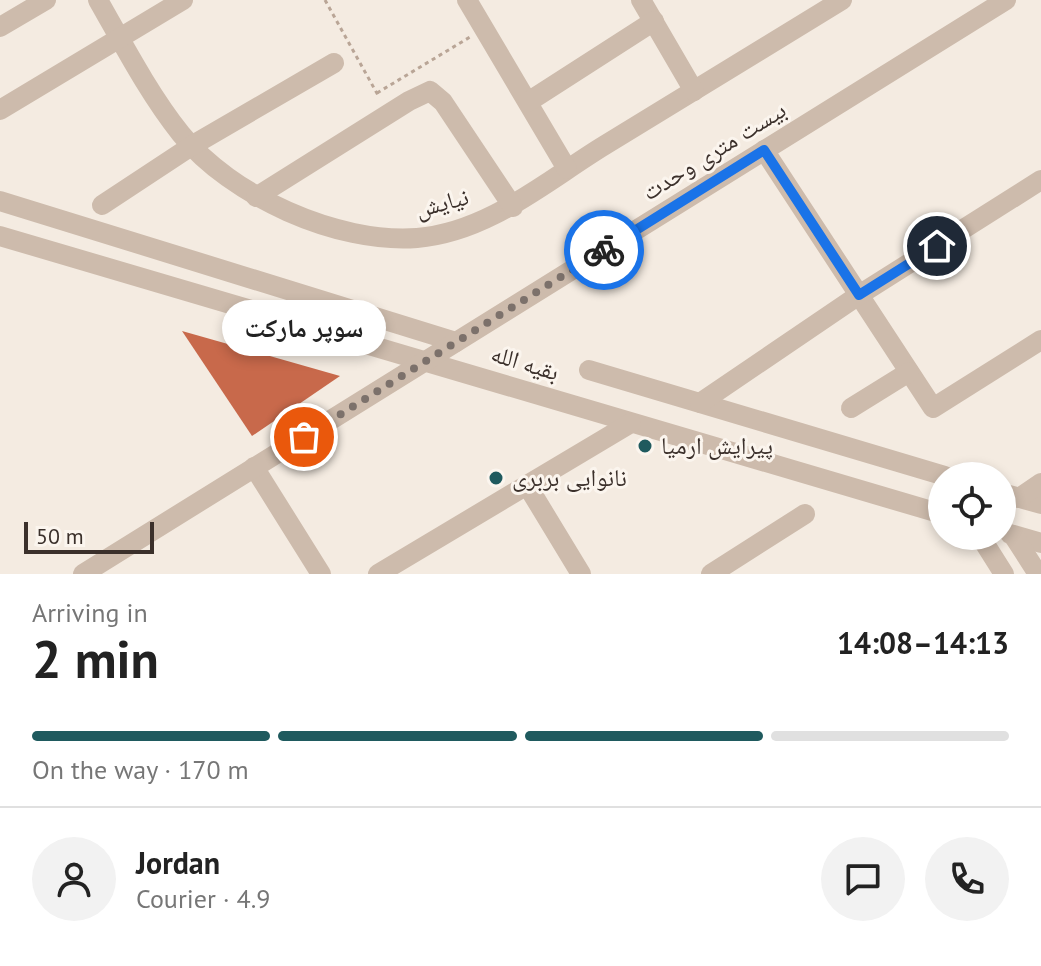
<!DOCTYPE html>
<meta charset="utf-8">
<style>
body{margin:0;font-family:"PT Sans","Noto Naskh Arabic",sans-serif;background:#f2f2f2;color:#222;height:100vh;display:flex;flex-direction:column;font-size:30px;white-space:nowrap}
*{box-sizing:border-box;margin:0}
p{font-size:26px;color:#767676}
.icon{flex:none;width:44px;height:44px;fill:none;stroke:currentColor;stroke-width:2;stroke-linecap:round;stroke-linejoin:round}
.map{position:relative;height:574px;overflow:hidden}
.drawer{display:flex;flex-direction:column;background:#fff;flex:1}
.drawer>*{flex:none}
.buttons{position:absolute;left:928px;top:462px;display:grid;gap:16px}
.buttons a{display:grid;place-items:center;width:88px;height:88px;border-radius:50%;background:#fff;box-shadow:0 4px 12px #0003;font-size:40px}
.scale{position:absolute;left:24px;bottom:20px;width:130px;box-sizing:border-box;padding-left:8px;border:4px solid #3b302b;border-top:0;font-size:22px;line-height:28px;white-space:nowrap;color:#3b302b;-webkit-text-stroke:6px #fbf5ee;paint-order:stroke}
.pin{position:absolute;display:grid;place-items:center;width:68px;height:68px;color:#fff;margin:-34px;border:4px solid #fff;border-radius:50%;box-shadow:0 2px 8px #0007}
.courier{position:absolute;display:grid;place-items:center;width:80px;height:80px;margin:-40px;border:6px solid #1a73e8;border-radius:50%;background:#fff;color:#222;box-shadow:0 2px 10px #0007}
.bubble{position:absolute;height:56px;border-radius:28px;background:#fff;box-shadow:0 4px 12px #0003;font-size:26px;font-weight:700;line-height:56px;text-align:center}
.overview em{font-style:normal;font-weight:700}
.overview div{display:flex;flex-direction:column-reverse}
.overview{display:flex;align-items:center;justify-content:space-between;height:136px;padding:0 32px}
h1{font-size:52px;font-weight:700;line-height:60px}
.bar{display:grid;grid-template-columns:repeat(4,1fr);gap:12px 8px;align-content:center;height:96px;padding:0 32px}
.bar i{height:10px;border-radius:6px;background:#e0e0e0}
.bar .selected{background:#1f5a5e}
.bar p{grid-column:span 4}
.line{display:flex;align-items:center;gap:20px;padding:0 32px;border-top:2px solid #e0e0e0}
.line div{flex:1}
.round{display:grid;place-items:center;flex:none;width:84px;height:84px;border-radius:42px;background:#f2f2f2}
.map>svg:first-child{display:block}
</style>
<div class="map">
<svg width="1041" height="574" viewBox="0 0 1041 574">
<rect width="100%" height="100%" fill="#f4ebe1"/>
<polygon fill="#c8694b" points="182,331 340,376 252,436"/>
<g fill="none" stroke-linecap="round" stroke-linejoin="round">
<g stroke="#b9a596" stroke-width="3" stroke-dasharray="4 4" stroke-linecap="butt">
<polyline points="325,0 379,97"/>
<polyline points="377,93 470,37"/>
</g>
<g stroke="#cdbbac" stroke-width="20">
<path d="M98,0C123,44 149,94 181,134C231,196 337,244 417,238C489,232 546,181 605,145C684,97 763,49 842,0"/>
<polyline points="467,0 567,169"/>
<polyline points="641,0 694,91"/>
<polyline points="0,27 46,0"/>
<polyline points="528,102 654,21"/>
<polyline points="0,110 183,0"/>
<polyline points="764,150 933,408 1041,340"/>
<polyline points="256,197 409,101 430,91 443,102 513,207"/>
<polyline points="0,201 456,342"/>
<polyline points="102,205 193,145 334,63"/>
<polyline points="0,236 942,514"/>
<polyline points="589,370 945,476"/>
<polyline points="700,403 859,295 1041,180"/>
<polyline points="851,408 909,372"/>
<polyline points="254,467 321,574"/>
<polyline points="527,485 581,574"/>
<polyline points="1002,493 1041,504"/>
<polyline points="1019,498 1041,483"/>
<polyline points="1010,534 1041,543"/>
<polyline points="1013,535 1038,574"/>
<polyline points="980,536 1004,574"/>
<polyline points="83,574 1006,0"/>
<polyline points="378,574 631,423"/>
<polyline points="711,574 805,514"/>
</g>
</g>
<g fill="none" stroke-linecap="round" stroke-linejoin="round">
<polyline stroke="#7c716b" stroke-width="8" stroke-dasharray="0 14.4" points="304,437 604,250"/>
<polyline stroke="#1a73e8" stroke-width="10" points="604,250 764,150 859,295 937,246"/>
</g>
<g fill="#1f5a5e" stroke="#fbf5ee" stroke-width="3">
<circle cx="645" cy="446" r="8"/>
<circle cx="496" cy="478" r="8"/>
</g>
<g text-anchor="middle" stroke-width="6" stroke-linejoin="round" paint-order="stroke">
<g font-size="24" fill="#3b302b" stroke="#fbf5ee">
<text transform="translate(714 151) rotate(-32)" y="8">بیست متری وحدت</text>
<text transform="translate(442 203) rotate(-15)" y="8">نیایش</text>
<text transform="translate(525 363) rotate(17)" y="8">بقیه الله</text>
</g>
<g font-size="24" fill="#3b302b" stroke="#fbf5ee" text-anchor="start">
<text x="661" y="454">پیرایش ارمیا</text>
<text x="512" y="486">نانوایی بربری</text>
</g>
</g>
</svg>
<div class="buttons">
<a><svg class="icon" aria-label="locate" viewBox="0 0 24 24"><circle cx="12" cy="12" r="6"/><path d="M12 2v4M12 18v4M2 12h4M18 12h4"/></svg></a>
</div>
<div class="scale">50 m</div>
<div class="pin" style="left:304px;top:437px;background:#ea580c"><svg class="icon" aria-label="bag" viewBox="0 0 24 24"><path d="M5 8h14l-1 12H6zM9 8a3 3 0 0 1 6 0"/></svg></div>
<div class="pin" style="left:937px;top:246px;background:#1f2937"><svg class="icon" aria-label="home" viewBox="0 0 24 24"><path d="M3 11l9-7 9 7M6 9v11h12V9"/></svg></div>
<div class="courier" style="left:604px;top:250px"><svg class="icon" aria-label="bike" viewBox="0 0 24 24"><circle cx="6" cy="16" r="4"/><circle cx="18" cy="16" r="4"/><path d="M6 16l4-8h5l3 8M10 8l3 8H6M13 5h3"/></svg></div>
<div class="bubble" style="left:222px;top:300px;width:164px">سوپر مارکت</div>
</div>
<section class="drawer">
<div class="overview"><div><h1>2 min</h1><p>Arriving in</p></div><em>14:08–14:13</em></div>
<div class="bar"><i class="selected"></i><i class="selected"></i><i class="selected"></i><i></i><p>On the way · 170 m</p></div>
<div class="line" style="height:144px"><a class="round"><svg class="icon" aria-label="person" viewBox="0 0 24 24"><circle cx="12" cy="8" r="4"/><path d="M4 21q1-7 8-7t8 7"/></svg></a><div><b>Jordan</b><p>Courier · 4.9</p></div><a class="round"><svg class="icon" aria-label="chat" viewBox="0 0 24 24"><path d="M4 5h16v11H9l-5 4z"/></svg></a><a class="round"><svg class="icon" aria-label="phone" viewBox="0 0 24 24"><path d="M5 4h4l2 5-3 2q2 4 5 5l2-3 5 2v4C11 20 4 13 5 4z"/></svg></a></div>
</section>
